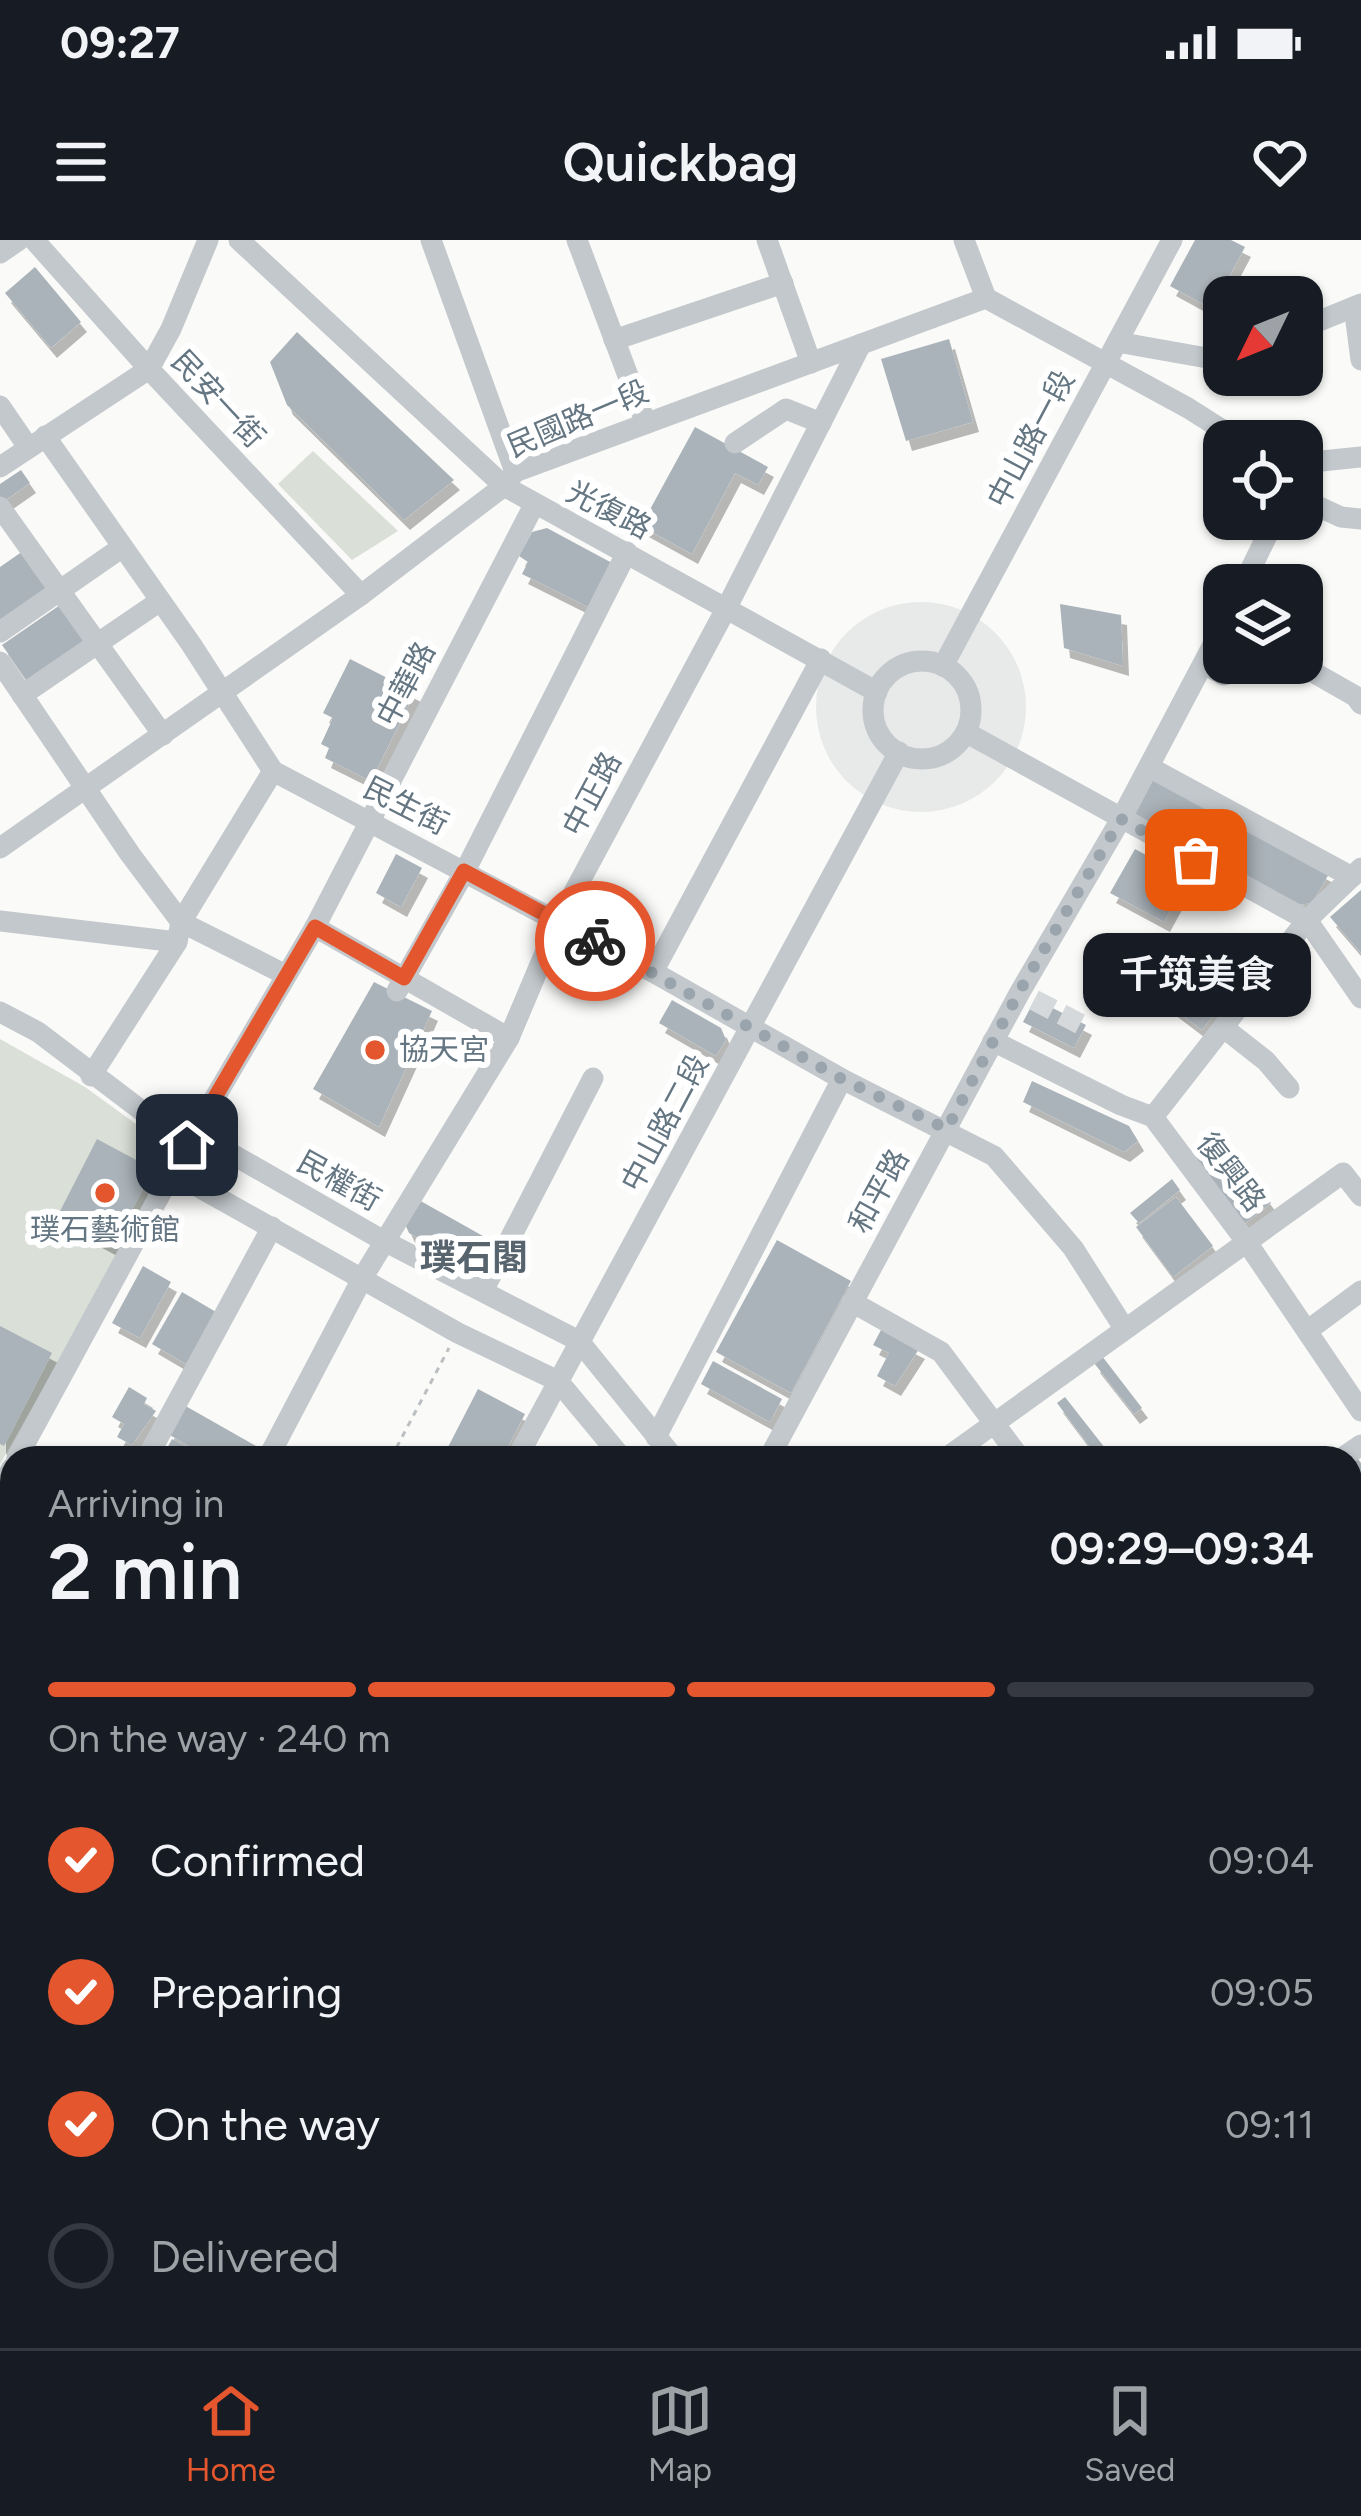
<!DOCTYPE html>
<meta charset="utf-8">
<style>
body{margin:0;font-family:Figtree,"Noto Sans TC",sans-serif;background:#20242c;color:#f1f3f6;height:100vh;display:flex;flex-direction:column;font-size:45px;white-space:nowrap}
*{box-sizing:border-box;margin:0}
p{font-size:39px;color:#9ea1a6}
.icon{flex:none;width:66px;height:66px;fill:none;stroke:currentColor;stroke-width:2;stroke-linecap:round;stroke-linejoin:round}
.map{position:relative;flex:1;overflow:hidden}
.details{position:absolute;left:0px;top:1206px;width:1362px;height:903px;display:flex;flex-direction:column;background:#171b24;border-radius:36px 36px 0 0;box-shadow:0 3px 9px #0004}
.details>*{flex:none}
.needle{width:78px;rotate:227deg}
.controls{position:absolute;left:1203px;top:36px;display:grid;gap:24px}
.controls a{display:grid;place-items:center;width:120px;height:120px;border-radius:24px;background:#171b24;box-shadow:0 3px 9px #0004;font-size:60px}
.pin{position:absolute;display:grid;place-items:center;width:102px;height:102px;color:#fff;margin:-51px;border-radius:24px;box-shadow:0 6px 18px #0006}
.courier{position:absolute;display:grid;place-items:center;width:120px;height:120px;margin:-60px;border:9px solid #e4572e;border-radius:50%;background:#fff;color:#222;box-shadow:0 3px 15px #0007}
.bubble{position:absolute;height:84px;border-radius:24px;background:#171b24;box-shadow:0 3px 9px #0004;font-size:39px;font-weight:600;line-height:84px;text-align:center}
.headline em{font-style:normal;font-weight:600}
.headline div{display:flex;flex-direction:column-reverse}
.headline{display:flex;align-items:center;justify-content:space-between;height:204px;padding:0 48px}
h1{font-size:78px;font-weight:600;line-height:90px}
.bar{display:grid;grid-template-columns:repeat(4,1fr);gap:18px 12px;align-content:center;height:144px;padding:0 48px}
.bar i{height:15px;border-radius:9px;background:#363941}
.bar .selected{background:#e4572e}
.bar p{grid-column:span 4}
ol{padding:0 48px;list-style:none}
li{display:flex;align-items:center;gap:36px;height:132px}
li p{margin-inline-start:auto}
li .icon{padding:12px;border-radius:50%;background:#e4572e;color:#fff;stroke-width:4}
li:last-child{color:#9ea1a6}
li i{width:66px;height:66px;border:6px solid #363941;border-radius:50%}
.status{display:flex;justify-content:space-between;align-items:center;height:84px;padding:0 60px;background:#171b24;direction:ltr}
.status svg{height:33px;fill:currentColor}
header{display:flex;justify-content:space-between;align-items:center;height:156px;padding:0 48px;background:#171b24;font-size:54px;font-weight:600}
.tab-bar{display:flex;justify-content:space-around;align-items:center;height:168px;border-top:3px solid #363941;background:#171b24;font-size:33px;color:#9ea1a6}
.tab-bar a{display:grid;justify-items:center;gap:6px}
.tab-bar .selected{color:#e4572e}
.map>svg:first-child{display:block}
</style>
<div class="status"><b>09:27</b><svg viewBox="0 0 49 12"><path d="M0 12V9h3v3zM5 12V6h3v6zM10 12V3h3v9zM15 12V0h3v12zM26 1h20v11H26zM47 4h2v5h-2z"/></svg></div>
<header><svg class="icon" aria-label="menu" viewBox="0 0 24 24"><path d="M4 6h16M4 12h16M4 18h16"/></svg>Quickbag<svg class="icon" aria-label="heart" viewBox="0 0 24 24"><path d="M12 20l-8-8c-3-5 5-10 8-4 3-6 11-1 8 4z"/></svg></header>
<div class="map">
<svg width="1361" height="2108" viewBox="0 0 1361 2108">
<defs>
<filter id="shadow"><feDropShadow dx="6" dy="10" stdDeviation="0" flood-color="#0004"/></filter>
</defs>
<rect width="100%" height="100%" fill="#fafaf8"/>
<g fill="#e8e9e9">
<circle cx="921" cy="467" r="105"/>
<polygon points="523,2097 924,2097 931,2108 506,2108"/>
</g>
<g fill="#dadfd7">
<polygon points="313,211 398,291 352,320 278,244"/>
<polygon points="0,799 85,847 158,900 164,928 125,1005 0,1224"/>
</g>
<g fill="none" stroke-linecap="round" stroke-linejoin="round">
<g stroke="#bbc7cb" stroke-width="6">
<polyline points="1350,1625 1361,1618"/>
<polyline points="1350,1687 1361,1703"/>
</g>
</g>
<g fill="#aab3b9" filter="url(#shadow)">
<polygon points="1195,0 1231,0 1245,7 1212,69 1170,46"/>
<polygon points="35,27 81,82 51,108 5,53"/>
<polygon points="297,92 454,240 404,280 287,165 270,122"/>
<polygon points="949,99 973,182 906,201 881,119"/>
<polygon points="695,187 768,227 758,245 735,233 692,314 641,286"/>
<polygon points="21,230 30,243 0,264 0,244"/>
<polygon points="547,288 612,323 592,369 522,334 528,322 519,316 532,292"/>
<polygon points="26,309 51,345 0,380 0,327"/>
<polygon points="63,363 88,399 27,441 2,405"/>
<polygon points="1060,364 1121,375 1123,426 1064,408"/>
<polygon points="350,419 415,452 371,541 325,518 329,508 321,504 333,478 323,473"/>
<polygon points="1147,536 1329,634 1312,663 1289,666 1134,577"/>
<polygon points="1135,609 1188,638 1164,682 1110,653"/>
<polygon points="396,614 422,628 401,667 376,653"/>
<polygon points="1361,650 1361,713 1330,677"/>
<polygon points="1222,728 1239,741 1202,790 1169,765 1189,738 1195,742"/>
<polygon points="374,742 432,771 379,887 313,849"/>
<polygon points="1035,759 1086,785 1074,808 1023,782"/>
<polygon points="672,760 721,788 726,800 716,816 659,783"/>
<polygon points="1032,841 1129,886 1138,901 1124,912 1023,862"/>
<polygon points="1215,891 1271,963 1239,988 1183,916"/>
<polygon points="97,899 153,929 113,1007 57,977"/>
<polygon points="1172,939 1180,950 1139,983 1130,973"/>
<polygon points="1176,957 1213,1006 1173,1037 1136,987"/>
<polygon points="417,959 499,1005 482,1034 409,993 405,984"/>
<polygon points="777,1000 851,1041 791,1153 716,1112"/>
<polygon points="143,1026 171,1042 140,1098 112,1083"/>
<polygon points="182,1052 216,1072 186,1124 152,1104"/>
<polygon points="0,1086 52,1113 4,1206 0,1204"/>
<polygon points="881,1090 919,1109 895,1146 877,1136 889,1113 873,1105"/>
<polygon points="1102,1116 1142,1168 1134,1174 1094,1123"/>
<polygon points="713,1121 782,1159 770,1182 701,1144"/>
<polygon points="129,1147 147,1158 144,1164 156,1171 132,1205 117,1197 124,1184 112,1177"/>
<polygon points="478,1149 525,1174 502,1218 453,1218 455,1214 447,1209"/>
<polygon points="1065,1157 1105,1208 1096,1215 1057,1163"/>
<polygon points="182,1164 256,1206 254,1211 260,1215 257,1218 211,1218 166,1193"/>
<polygon points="172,1199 206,1218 162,1218"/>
<polygon points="1356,1216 1361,1223 1361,1261 1350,1269 1350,1220"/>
</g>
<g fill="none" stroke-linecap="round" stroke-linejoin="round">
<polyline stroke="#d5d9db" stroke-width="21" stroke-dasharray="21 10" stroke-linecap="butt" points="1034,760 1084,786"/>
<polyline stroke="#bbbfc2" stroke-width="3" stroke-dasharray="6 6" stroke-linecap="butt" points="391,1218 449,1108"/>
<g stroke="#c3c8cc" stroke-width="21">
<polyline points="34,0 149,129 361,355"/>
<polyline points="239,0 504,246 877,452"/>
<polyline points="431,0 515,232"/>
<polyline points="577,0 645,181"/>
<polyline points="767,0 811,123"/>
<polyline points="964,0 986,58"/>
<polyline points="0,13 19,0"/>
<polyline points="1354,67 1361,120"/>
<polyline points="1302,88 1361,64"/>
<polyline points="614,100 783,43"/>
<polyline points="1117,102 1224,121"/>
<polyline points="0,166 28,207"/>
<polyline points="45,196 191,404 273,531 653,732 842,839 994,916 1073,1008 1124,1088"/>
<polyline points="735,203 786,169 821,183"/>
<polyline points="1302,223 1361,217"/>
<polyline points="0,227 149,129 171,89 208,0"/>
<polyline points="1302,259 1341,277 1361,279"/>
<polyline points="0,267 163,495"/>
<polyline points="1243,345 1275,279"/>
<polyline points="0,392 121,308"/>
<circle cx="922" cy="470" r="49"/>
<polyline points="0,422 130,614 181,682 286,735"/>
<polyline points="1297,423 1355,456 1361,464"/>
<polyline points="1204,424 1223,435 1276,423"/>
<polyline points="943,426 1172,0"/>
<polyline points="22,455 160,361"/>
<polyline points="967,493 1307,680 1361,758"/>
<polyline points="1149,527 1352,637"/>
<polyline points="0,608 361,355 504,246 515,232 986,58 1188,168 1240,201"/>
<polyline points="0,681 177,702"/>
<polyline points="315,687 509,798"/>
<polyline points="653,732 821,419"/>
<polyline points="397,751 465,631 627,312"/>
<polyline points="0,772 38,792 187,905"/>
<polyline points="1224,788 1266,821 1289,848"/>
<polyline points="993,801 1121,865 1153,877 1248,1004 1361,1171"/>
<polyline points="91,836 177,702 181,682 273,531"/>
<polyline points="1153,877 1307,680 1361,628"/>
<polyline points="195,893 384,1001 579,1101 674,1218"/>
<polyline points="172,932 458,1093 558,1141 622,1218"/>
<polyline points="483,1051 593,838"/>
<polyline points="852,1062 941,1112 1020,1218"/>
<polyline points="1307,1091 1361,1051"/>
<polyline points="656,1197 842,839"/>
<polyline points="17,1218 187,905 315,687 534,265"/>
<polyline points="147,1218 272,987"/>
<polyline points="268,1218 363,1037 509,798 558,682 727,367 861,104"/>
<polyline points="517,1218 899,512"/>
<polyline points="769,1218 1020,752 1121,579 1224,384"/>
<polyline points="946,1218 1343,933 1361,956"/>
<polyline points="1342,1218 1361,1205"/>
<polyline points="0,1250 12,1228"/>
<polyline points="0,1269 12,1276"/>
<polyline points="0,1324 12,1332"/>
<polyline points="1350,1364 1361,1357"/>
<polyline points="0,1630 12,1635"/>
<polyline points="0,1722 12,1699"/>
<polyline points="0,1827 12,1820"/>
<polyline points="0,1861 12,1886"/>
<polyline points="97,2097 101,2108"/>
<polyline points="940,2097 947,2108"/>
<polyline points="382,2108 398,2097"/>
</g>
<defs>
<g id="rail">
<polyline points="1350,1471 1361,1463"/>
<polyline points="1350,1506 1361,1498"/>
<polyline points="464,2108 481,2097"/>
</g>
</defs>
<use href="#rail" stroke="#a2aab0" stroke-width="10"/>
<use href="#rail" stroke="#fff" stroke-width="6" stroke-dasharray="18" stroke-linecap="butt"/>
</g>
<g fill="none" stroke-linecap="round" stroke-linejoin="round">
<polyline stroke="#99a4ac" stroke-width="12" stroke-dasharray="0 21.6" points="595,701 842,839 947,889 1019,752 1121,579 1196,620"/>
<polyline stroke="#e4572e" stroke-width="15" points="187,905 315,687 404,738 464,631 595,701"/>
</g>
<g fill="#e4572e" stroke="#fff" stroke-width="4.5">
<circle cx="375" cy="810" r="12"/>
<circle cx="105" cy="953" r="12"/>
</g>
<g text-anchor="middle" stroke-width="12" stroke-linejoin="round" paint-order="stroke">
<g font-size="30" fill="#657683" stroke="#fff">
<text transform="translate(218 159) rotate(47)" y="10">民安一街</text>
<text transform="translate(578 179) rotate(-23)" y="10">民國路一段</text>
<text transform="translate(1031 199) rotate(-62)" y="10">中山路一段</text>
<text transform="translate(609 270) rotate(27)" y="10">光復路</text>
<text transform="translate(406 444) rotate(-62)" y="10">中華路</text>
<text transform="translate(592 554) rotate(-62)" y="10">中正路</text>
<text transform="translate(406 566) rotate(27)" y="10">民生街</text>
<text transform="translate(665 883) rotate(-62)" y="10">中山路二段</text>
<text transform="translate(1231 932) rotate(52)" y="10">復興路</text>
<text transform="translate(339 941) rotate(29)" y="10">民權街</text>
<text transform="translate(879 951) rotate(-61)" y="10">和平路</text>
</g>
<g font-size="30" fill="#657683" stroke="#fff" text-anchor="start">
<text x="399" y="820">協天宮</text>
<text x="105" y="1000" text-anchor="middle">璞石藝術館</text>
</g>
<g font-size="36" font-weight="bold" fill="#57646e" stroke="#fff">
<text x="474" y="1030">璞石閣</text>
</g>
</g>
</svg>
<div class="controls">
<a><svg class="needle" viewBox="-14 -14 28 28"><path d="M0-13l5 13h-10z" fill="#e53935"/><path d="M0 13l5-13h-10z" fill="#9ea1a6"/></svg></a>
<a><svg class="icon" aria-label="locate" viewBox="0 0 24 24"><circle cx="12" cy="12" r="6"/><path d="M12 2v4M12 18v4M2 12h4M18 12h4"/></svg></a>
<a><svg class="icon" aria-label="layers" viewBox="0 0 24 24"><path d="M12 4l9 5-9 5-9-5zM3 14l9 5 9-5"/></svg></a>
</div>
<div class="pin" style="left:1196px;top:620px;background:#ea580c"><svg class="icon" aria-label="bag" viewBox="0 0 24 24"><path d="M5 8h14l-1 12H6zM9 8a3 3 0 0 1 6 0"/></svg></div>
<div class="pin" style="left:187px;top:905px;background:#1f2937"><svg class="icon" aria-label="home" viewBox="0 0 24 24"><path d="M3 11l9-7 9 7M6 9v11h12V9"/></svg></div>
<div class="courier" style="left:595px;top:701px"><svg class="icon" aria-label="bike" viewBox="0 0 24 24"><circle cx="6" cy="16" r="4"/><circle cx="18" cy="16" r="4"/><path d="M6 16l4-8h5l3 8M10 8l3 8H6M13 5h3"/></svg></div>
<div class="bubble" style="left:1083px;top:693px;width:228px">千筑美食</div>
<section class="details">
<div class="headline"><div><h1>2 min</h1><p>Arriving in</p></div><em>09:29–09:34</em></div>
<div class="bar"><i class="selected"></i><i class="selected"></i><i class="selected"></i><i></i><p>On the way · 240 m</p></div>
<ol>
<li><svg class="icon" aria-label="check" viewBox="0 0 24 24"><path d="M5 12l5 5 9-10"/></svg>Confirmed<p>09:04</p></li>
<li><svg class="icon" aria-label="check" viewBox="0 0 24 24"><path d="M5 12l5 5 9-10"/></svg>Preparing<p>09:05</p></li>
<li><svg class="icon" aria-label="check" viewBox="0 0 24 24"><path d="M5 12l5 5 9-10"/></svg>On the way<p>09:11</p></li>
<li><i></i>Delivered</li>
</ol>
</section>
</div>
<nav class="tab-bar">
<a class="selected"><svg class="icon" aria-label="home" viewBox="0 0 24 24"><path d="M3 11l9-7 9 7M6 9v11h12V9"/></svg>Home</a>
<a><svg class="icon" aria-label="map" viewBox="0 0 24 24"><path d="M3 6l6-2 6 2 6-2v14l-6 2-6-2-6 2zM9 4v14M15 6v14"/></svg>Map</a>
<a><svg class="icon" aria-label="saved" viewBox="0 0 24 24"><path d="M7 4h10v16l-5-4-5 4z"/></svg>Saved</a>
</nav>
